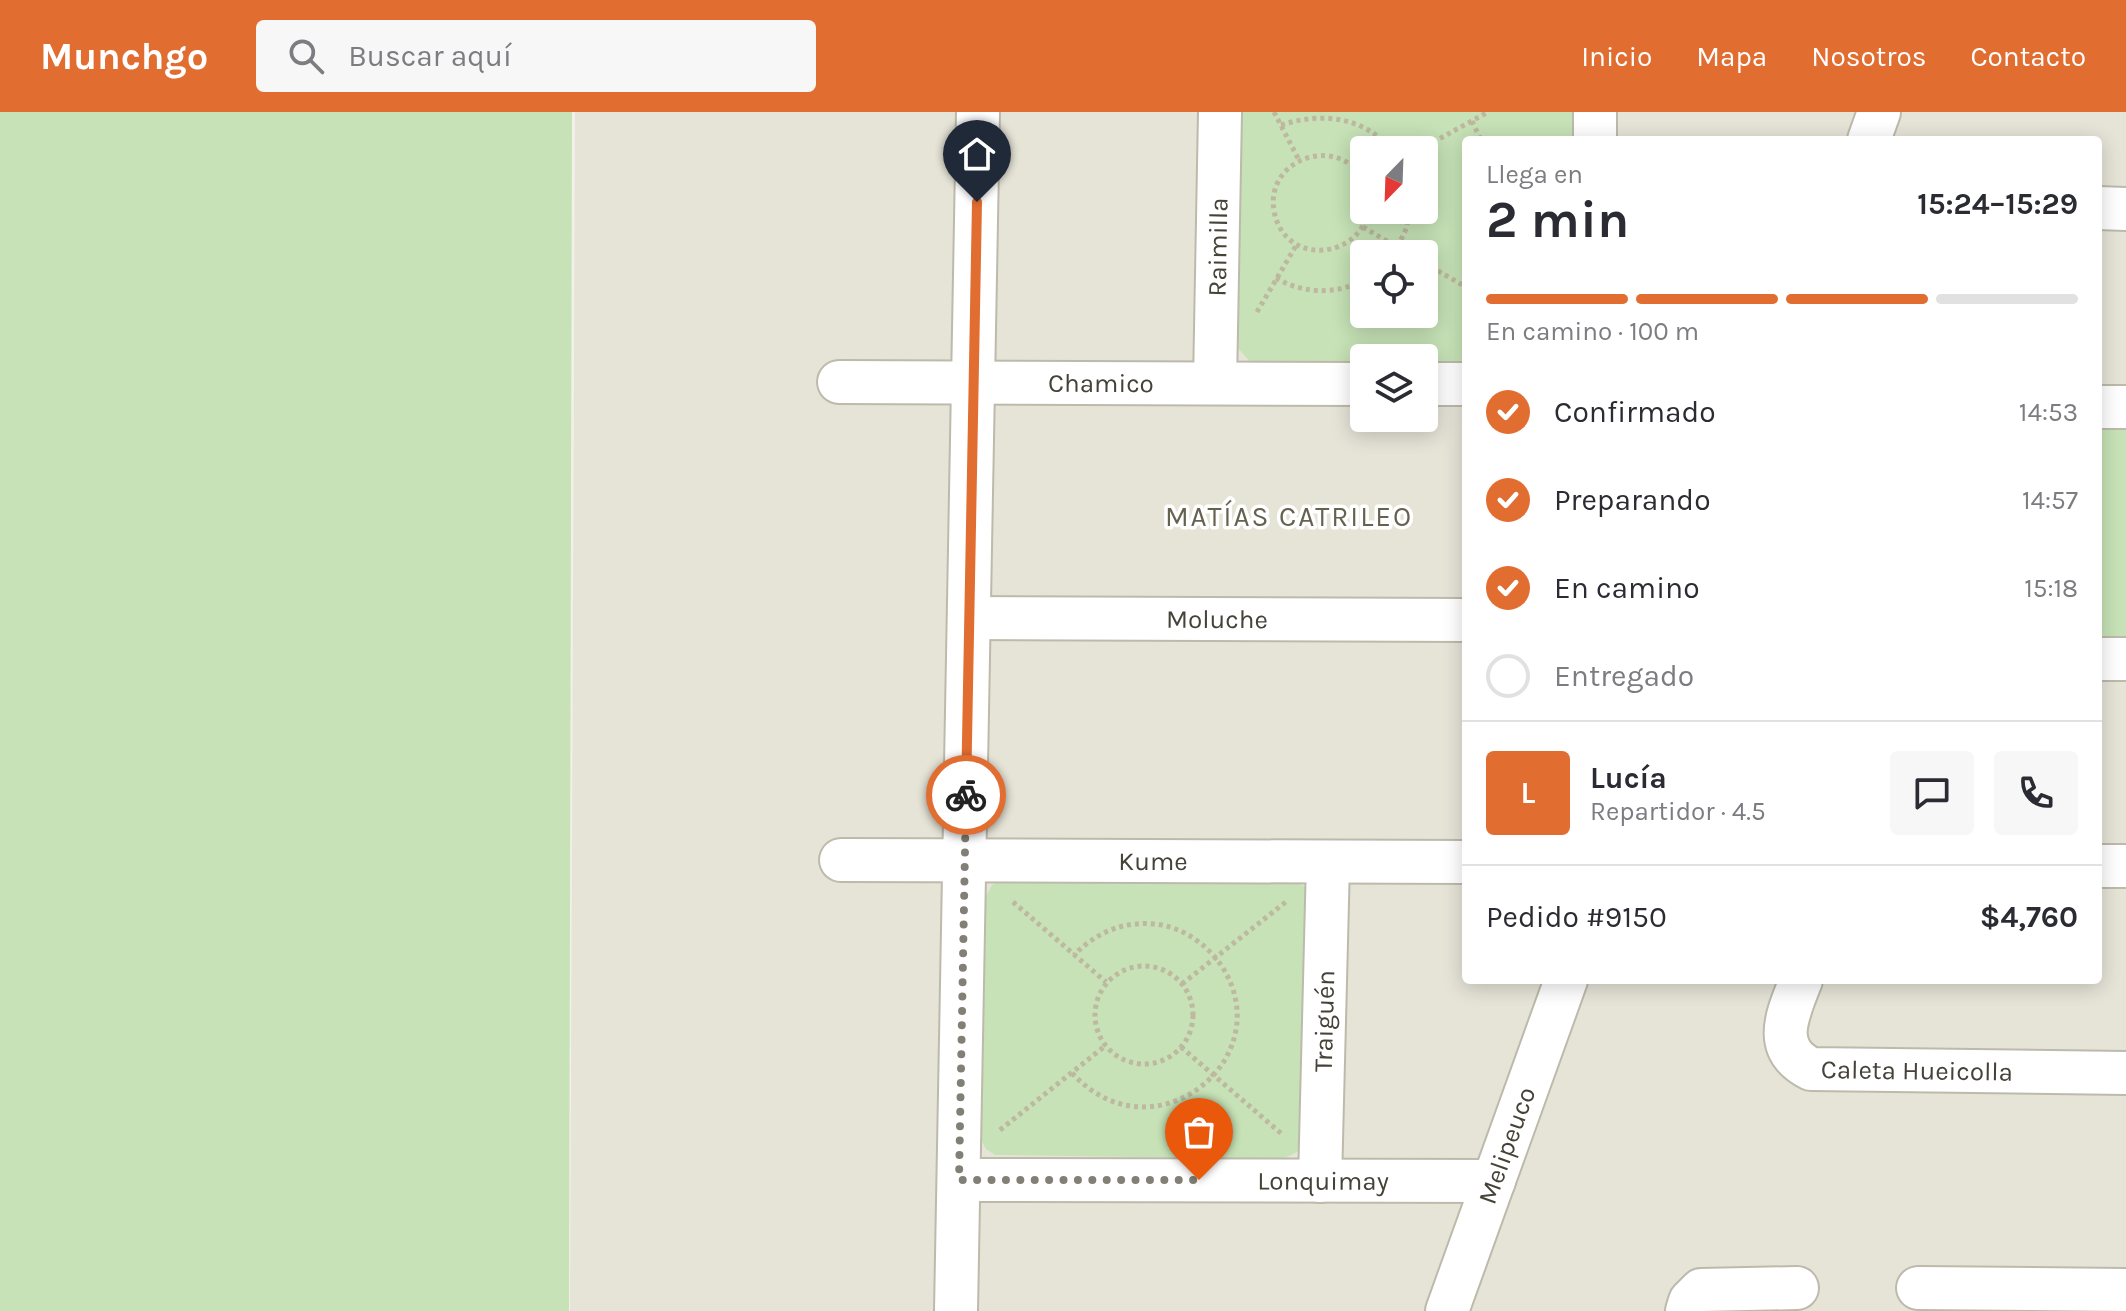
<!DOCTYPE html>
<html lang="es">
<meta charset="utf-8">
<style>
body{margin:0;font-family:Karla,sans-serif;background:#f7f7f7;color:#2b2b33;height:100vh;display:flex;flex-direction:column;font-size:30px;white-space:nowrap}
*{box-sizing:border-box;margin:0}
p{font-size:26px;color:#7c7c81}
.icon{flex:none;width:44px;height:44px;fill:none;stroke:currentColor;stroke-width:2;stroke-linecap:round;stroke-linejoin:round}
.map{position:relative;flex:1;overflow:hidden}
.details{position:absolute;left:1462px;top:24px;width:640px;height:848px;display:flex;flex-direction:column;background:#fff;border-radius:8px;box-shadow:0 4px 20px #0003}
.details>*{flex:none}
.needle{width:52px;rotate:203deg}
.tools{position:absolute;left:1350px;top:24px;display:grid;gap:16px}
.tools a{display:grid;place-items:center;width:88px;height:88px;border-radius:8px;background:#fff;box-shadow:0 4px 20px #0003;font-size:40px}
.pin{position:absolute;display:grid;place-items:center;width:68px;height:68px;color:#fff;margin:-82px -34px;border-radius:50% 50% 50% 0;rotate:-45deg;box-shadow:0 0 8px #0007}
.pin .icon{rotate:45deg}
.courier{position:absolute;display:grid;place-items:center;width:80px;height:80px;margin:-40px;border:6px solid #e16d31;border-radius:50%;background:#fff;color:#222;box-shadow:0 2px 10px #0007}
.overview em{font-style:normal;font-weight:700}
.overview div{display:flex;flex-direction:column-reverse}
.overview{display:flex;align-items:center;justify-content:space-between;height:136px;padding:0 24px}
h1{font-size:52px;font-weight:700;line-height:60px}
.bar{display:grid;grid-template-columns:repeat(4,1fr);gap:12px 8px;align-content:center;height:96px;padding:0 24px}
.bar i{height:10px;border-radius:6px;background:#e1e1e2}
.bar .selected{background:#e16d31}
.bar p{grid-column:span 4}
.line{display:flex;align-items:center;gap:20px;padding:0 24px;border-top:2px solid #e1e1e2}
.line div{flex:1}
.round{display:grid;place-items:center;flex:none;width:84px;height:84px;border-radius:8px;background:#f7f7f7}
ol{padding:0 24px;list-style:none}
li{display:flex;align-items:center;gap:24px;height:88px}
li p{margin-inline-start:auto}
li .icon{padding:8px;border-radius:50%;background:#e16d31;color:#fff;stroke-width:4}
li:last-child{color:#7c7c81}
li i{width:44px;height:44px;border:4px solid #e1e1e2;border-radius:50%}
header{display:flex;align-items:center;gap:48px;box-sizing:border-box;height:112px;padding:0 40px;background:#e16d31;color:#fff}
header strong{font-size:38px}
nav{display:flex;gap:44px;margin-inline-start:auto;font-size:28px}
.search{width:560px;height:72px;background:#f7f7f7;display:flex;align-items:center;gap:20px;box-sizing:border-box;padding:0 28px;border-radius:8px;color:#7c7c81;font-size:30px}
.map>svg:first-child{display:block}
</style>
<header>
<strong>Munchgo</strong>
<div class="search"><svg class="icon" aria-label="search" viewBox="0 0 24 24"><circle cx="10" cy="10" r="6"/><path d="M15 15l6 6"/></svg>Buscar aquí</div>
<nav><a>Inicio</a><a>Mapa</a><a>Nosotros</a><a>Contacto</a></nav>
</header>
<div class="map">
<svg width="2126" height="1199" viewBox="0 0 2126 1199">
<rect width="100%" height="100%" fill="#f2f1e9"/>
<path fill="#e6e4d7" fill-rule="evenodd" d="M575,0H2126V1199H570ZM1466,28H2098V868H1466ZM1364,38H1424V98H1364ZM1364,142H1424V202H1364ZM1364,246H1424V306H1364Z"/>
<g fill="#c6e2b6" fill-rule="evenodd">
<polygon points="0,0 572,0 569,1199 0,1199"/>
<path d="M1232,0H1583V28H1466V252H1424V246H1364V251H1251L1231,228ZM1364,38H1424V98H1364ZM1364,142H1424V202H1364Z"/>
<rect x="2098" y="310" width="28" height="225"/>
<polygon points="1009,764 1289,768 1304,774 1310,783 1307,1023 1299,1039 1283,1047 995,1043 986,1037 980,1026 983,789 992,773"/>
</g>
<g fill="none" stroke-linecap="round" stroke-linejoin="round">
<defs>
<g id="minor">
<polyline points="1595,28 1595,0"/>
<polyline points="1869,28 1879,0"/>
<polyline points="2098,96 2126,97"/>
<path id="s1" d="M839,270L1364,272"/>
<path id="s2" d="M1215,271L1220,0"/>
<polyline points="1424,272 1466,272"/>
<polyline points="2098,295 2126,295"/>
<path id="s3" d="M969,506L1466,508"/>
<polyline points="2098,547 2126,547"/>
<path id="s4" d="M841,748L1466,750"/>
<polyline points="2098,754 2126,754"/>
<path id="s5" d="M1801,868C1788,902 1770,936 1811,957L2126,961"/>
<path id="s6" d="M959,1068L1494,1069"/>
<path id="s7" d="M1320,1069L1328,750"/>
<polyline points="1918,1176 2126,1178"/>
<polyline points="956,1199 978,0"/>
<path id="s8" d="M1447,1199L1566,868"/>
<polyline points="1687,1199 1690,1189 1701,1178 1797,1176"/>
</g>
</defs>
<use href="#minor" stroke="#bdbaac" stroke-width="46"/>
<g stroke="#bdb89f" stroke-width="5" stroke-dasharray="4 4" stroke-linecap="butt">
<polyline points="1274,0 1299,48"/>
<polyline points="1472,9 1481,28"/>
<path d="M1281,13C1321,0 1363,4 1392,38"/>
<polyline points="1419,38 1488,0"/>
<path d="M1364,68C1338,22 1265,46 1274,99C1284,153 1356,150 1370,98"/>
<polyline points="1363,115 1409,142"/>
<polyline points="1394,142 1407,115 1409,98"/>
<polyline points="1424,151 1466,175"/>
<path d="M1276,166C1303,182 1336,183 1364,168"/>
<polyline points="1257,200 1297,132"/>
<polyline points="1013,790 1106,870"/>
<circle cx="1144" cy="903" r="49"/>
<polyline points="1182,872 1287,789"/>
<polyline points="1181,935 1283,1023"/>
<path d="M1072,961C1153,1050 1283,946 1221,853C1207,833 1186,818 1162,813C1127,807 1098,819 1074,843"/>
<polyline points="1000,1018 1105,934"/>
</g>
<use href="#minor" stroke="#fff" stroke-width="42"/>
</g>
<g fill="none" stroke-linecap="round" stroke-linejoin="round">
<polyline stroke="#827f76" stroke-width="8" stroke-dasharray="0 14.4" points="966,683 959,1068 1199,1068"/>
<polyline stroke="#e16d31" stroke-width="10" points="966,683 977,90"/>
</g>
<g text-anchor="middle" stroke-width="7" stroke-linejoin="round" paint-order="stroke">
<g font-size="26" fill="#454238" stroke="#fff">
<text dy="9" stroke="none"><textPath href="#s2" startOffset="136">Raimilla</textPath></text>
<text dy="9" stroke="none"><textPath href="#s1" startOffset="262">Chamico</textPath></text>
<text dy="9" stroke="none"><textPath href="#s3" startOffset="248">Moluche</textPath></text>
<text dy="9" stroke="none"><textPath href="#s4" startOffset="312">Kume</textPath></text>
<text dy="9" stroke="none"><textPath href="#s7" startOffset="160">Traiguén</textPath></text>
<text dy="9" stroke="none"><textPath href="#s5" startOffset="208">Caleta Hueicolla</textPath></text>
<text dy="9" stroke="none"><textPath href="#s8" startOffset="176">Melipeuco</textPath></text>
<text dy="9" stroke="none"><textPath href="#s6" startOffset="364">Lonquimay</textPath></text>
</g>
<g font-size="28" letter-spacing="2" fill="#676250" stroke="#fff">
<text x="1289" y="414">MATÍAS CATRILEO</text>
</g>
</g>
</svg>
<div class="tools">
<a><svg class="needle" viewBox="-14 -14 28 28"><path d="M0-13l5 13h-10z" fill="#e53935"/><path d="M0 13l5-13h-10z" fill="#7c7c81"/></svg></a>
<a><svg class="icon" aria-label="locate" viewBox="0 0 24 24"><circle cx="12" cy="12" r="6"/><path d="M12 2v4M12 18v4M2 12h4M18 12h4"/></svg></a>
<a><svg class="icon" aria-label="layers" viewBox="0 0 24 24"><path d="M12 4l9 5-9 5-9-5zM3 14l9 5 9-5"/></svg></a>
</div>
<div class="pin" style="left:1199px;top:1068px;background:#ea580c"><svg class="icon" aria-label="bag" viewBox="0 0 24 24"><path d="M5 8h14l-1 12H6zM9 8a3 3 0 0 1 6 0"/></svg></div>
<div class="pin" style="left:977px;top:90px;background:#1f2937"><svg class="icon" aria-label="home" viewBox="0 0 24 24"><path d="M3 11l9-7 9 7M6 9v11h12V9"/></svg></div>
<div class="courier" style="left:966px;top:683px"><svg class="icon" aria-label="bike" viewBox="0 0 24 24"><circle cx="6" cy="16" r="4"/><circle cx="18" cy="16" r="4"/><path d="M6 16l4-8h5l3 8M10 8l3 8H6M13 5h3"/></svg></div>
<section class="details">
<div class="overview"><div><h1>2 min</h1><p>Llega en</p></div><em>15:24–15:29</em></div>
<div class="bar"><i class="selected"></i><i class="selected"></i><i class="selected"></i><i></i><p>En camino · 100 m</p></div>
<ol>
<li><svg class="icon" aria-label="check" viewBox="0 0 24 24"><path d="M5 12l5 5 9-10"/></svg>Confirmado<p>14:53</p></li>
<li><svg class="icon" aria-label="check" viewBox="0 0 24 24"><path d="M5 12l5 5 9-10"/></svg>Preparando<p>14:57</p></li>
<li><svg class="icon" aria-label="check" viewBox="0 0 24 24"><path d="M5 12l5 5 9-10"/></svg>En camino<p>15:18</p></li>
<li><i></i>Entregado</li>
</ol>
<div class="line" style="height:144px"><b class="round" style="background:#e16d31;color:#fff">L</b><div><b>Lucía</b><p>Repartidor · 4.5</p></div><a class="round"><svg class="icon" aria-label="chat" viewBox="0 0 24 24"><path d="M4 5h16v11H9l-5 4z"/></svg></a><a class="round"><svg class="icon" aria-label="phone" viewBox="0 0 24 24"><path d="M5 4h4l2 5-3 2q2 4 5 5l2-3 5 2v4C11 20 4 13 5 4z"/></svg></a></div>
<div class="line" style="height:104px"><div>Pedido #9150</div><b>$4,760</b></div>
</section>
</div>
